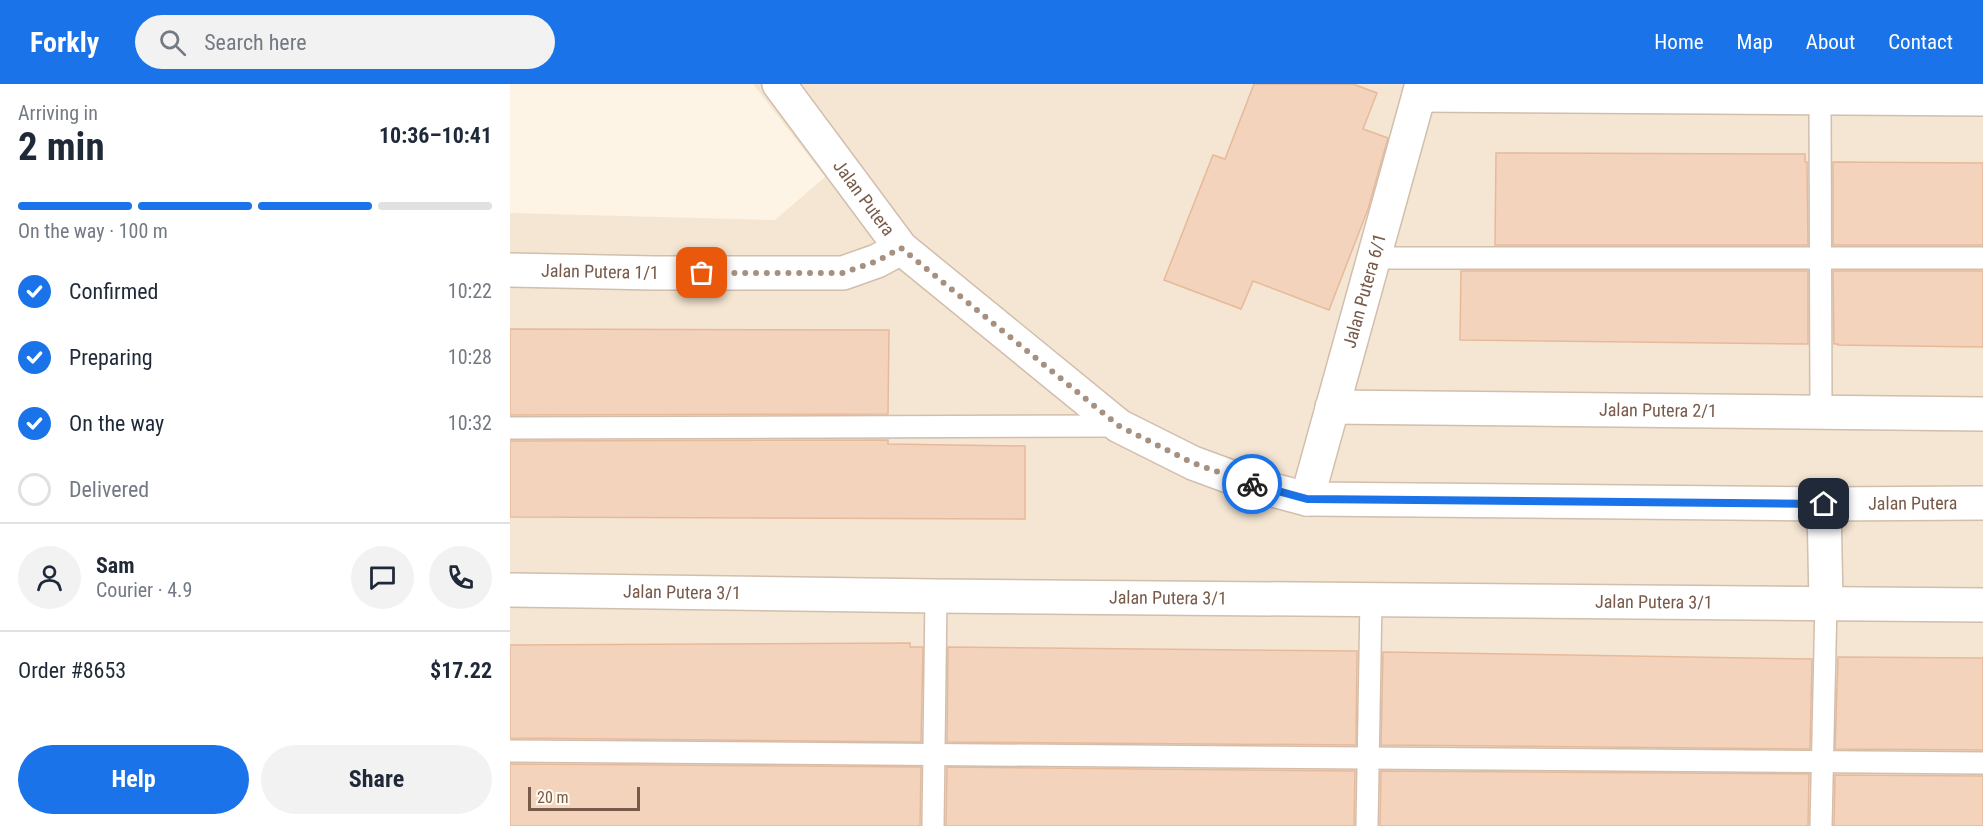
<!DOCTYPE html>
<meta charset="utf-8">
<style>
body{margin:0;font-family:"Roboto Condensed",sans-serif;background:#f2f2f3;color:#1f2937;height:100vh;display:flex;flex-direction:column;font-size:22px;white-space:nowrap}
*{box-sizing:border-box;margin:0}
p{font-size:20px;color:#747a83}
.icon{flex:none;width:33px;height:33px;fill:none;stroke:currentColor;stroke-width:2;stroke-linecap:round;stroke-linejoin:round}
.map{position:relative;flex:1;overflow:hidden}
.panel{display:flex;flex-direction:column;background:#fff;width:510px}
.panel>*{flex:none}
.scale{position:absolute;left:18px;bottom:15px;width:112px;box-sizing:border-box;padding-left:6px;border:3px solid #775a49;border-top:0;font-size:16px;line-height:21px;white-space:nowrap;color:#775a49;-webkit-text-stroke:4px #fff8ec;paint-order:stroke}
.pin{position:absolute;display:grid;place-items:center;width:51px;height:51px;color:#fff;margin:-26px;border-radius:12px;box-shadow:0 3px 9px #0006}
.courier{position:absolute;display:grid;place-items:center;width:60px;height:60px;margin:-30px;border:4px solid #1a73e8;border-radius:50%;background:#fff;color:#222;box-shadow:0 2px 8px #0007}
.head em{font-style:normal;font-weight:700}
.head div{display:flex;flex-direction:column-reverse}
.head{display:flex;align-items:center;justify-content:space-between;height:102px;padding:0 18px}
h1{font-size:39px;font-weight:700;line-height:45px}
.bar{display:grid;grid-template-columns:repeat(4,1fr);gap:9px 6px;align-content:center;height:72px;padding:0 18px}
.bar i{height:8px;border-radius:4px;background:#e0e1e3}
.bar .on{background:#1a73e8}
.bar p{grid-column:span 4}
.line{display:flex;align-items:center;gap:15px;padding:0 18px;border-top:2px solid #e0e1e3}
.line div{flex:1}
.round{display:grid;place-items:center;flex:none;width:63px;height:63px;border-radius:32px;background:#f2f2f3}
ol{padding:0 18px;list-style:none}
li{display:flex;align-items:center;gap:18px;height:66px}
li p{margin-inline-start:auto}
li .icon{padding:6px;border-radius:50%;background:#1a73e8;color:#fff;stroke-width:4}
li:last-child{color:#747a83}
li i{width:33px;height:33px;border:3px solid #e0e1e3;border-radius:50%}
.cta{display:flex;gap:12px;margin-top:auto;padding:12px 18px}
.cta a{flex:1;height:69px;border-radius:36px;background:#1a73e8;color:#fff;font-size:24px;font-weight:700;line-height:69px;text-align:center}
.cta a+a{background:#f2f2f3;color:#1f2937}
header{display:flex;align-items:center;gap:36px;box-sizing:border-box;height:84px;padding:0 30px;background:#1a73e8;color:#fff}
header strong{font-size:28px}
nav{display:flex;gap:33px;margin-inline-start:auto;font-size:21px}
.search{width:420px;height:54px;background:#f2f2f3;display:flex;align-items:center;gap:15px;box-sizing:border-box;padding:0 21px;border-radius:33px;color:#747a83;font-size:22px}
main{display:flex;flex:1;min-height:0}
.map>svg:first-child{display:block}
</style>
<header>
<strong>Forkly</strong>
<div class="search"><svg class="icon" aria-label="search" viewBox="0 0 24 24"><circle cx="10" cy="10" r="6"/><path d="M15 15l6 6"/></svg>Search here</div>
<nav><a>Home</a><a>Map</a><a>About</a><a>Contact</a></nav>
</header>
<main>
<section class="panel">
<div class="head"><div><h1>2 min</h1><p>Arriving in</p></div><em>10:36–10:41</em></div>
<div class="bar"><i class="on"></i><i class="on"></i><i class="on"></i><i></i><p>On the way · 100 m</p></div>
<ol>
<li><svg class="icon" aria-label="check" viewBox="0 0 24 24"><path d="M5 12l5 5 9-10"/></svg>Confirmed<p>10:22</p></li>
<li><svg class="icon" aria-label="check" viewBox="0 0 24 24"><path d="M5 12l5 5 9-10"/></svg>Preparing<p>10:28</p></li>
<li><svg class="icon" aria-label="check" viewBox="0 0 24 24"><path d="M5 12l5 5 9-10"/></svg>On the way<p>10:32</p></li>
<li><i></i>Delivered</li>
</ol>
<div class="line" style="height:108px"><a class="round"><svg class="icon" aria-label="person" viewBox="0 0 24 24"><circle cx="12" cy="8" r="4"/><path d="M4 21q1-7 8-7t8 7"/></svg></a><div><b>Sam</b><p>Courier · 4.9</p></div><a class="round"><svg class="icon" aria-label="chat" viewBox="0 0 24 24"><path d="M4 5h16v11H9l-5 4z"/></svg></a><a class="round"><svg class="icon" aria-label="phone" viewBox="0 0 24 24"><path d="M5 4h4l2 5-3 2q2 4 5 5l2-3 5 2v4C11 20 4 13 5 4z"/></svg></a></div>
<div class="line" style="height:78px"><div>Order #8653</div><b>$17.22</b></div>
<div class="cta"><a>Help</a><a>Share</a></div>
</section>
<div class="map">
<svg width="1473" height="742" viewBox="0 0 1473 742">
<rect width="100%" height="100%" fill="#fdf4e5"/>
<polygon fill="#f5e6d3" points="243,0 1473,0 1473,742 0,742 0,129 265,136 315,93"/>
<g fill="#f4d3bc" stroke="#e7b99b" stroke-width="1.5">
<polygon points="744,0 843,0 867,9 853,45 878,54 858,125 819,226 743,197 731,225 654,196 703,71 715,75"/>
<polygon points="986,69 1295,70 1295,78 1297,78 1298,161 985,161"/>
<polygon points="1323,78 1473,79 1473,161 1323,161"/>
<polygon points="951,187 1298,187 1298,260 950,256"/>
<polygon points="1323,187 1473,187 1473,263 1328,261 1328,260 1324,260"/>
<polygon points="0,245 379,246 378,330 0,331"/>
<polygon points="378,356 378,360 515,362 515,435 0,433 0,357"/>
<polygon points="400,559 400,563 413,563 411,658 0,654 0,561"/>
<polygon points="438,563 847,567 846,661 437,658"/>
<polygon points="873,568 1302,575 1300,665 871,661"/>
<polygon points="1328,573 1473,574 1473,666 1325,665"/>
<polygon points="0,680 411,683 410,742 0,742"/>
<polygon points="437,683 845,687 844,742 436,742"/>
<polygon points="871,687 1299,690 1298,742 870,742"/>
<polygon points="1325,691 1473,692 1473,742 1324,742"/>
</g>
<g fill="none" stroke-linecap="round" stroke-linejoin="round">
<defs>
<g id="lane">
<polyline points="1310,14 1311,329"/>
<polyline points="863,174 1473,174"/>
<polyline points="0,344 609,342"/>
<polyline points="0,667 1473,679"/>
<polyline points="423,742 426,512"/>
<polyline points="857,742 861,516"/>
<polyline points="1311,742 1316,519"/>
</g>
<g id="street">
<path id="s1" d="M269,0L391,164L609,342L683,379L740,400L797,415L1314,420L1473,419"/>
<polyline points="909,11 1473,15"/>
<path id="s2" d="M0,186L144,189H333L367,177L391,164"/>
<path id="s3" d="M822,323L1473,330"/>
<path id="s4" d="M797,415L912,0"/>
<polyline points="1314,420 1316,519"/>
<path id="s5" d="M0,506L426,512L1473,521"/>
</g>
</defs>
<use href="#lane" stroke="#d1bead" stroke-width="24"/>
<use href="#street" stroke="#d1bead" stroke-width="36"/>
<use href="#lane" stroke="#fff" stroke-width="21"/>
<use href="#street" stroke="#fff" stroke-width="33"/>
</g>
<g fill="none" stroke-linecap="round" stroke-linejoin="round">
<polyline stroke="#a69080" stroke-width="6" stroke-dasharray="0 10.8" points="192,189 333,189 367,177 391,164 609,342 683,379 742,400"/>
<polyline stroke="#1a73e8" stroke-width="8" points="742,400 797,415 1314,420"/>
</g>
<g text-anchor="middle" stroke-width="4.5" stroke-linejoin="round" paint-order="stroke">
<g font-size="18" fill="#775a49" stroke="#fff8ec">
<text dy="6" stroke="none"><textPath href="#s1" startOffset="142">Jalan Putera</textPath></text>
<text dy="6" stroke="none"><textPath href="#s2" startOffset="90">Jalan Putera 1/1</textPath></text>
<text dy="6" stroke="none"><textPath href="#s4" startOffset="216">Jalan Putera 6/1</textPath></text>
<text dy="6" stroke="none"><textPath href="#s3" startOffset="326">Jalan Putera 2/1</textPath></text>
<text dy="6" stroke="none"><textPath href="#s1" startOffset="1294">Jalan Putera</textPath></text>
<text dy="6" stroke="none"><textPath href="#s5" startOffset="172">Jalan Putera 3/1</textPath></text>
<text dy="6" stroke="none"><textPath href="#s5" startOffset="658">Jalan Putera 3/1</textPath></text>
<text dy="6" stroke="none"><textPath href="#s5" startOffset="1144">Jalan Putera 3/1</textPath></text>
</g>
</g>
</svg>
<div class="scale">20 m</div>
<div class="pin" style="left:192px;top:189px;background:#ea580c"><svg class="icon" aria-label="bag" viewBox="0 0 24 24"><path d="M5 8h14l-1 12H6zM9 8a3 3 0 0 1 6 0"/></svg></div>
<div class="pin" style="left:1314px;top:420px;background:#1f2937"><svg class="icon" aria-label="home" viewBox="0 0 24 24"><path d="M3 11l9-7 9 7M6 9v11h12V9"/></svg></div>
<div class="courier" style="left:742px;top:400px"><svg class="icon" aria-label="bike" viewBox="0 0 24 24"><circle cx="6" cy="16" r="4"/><circle cx="18" cy="16" r="4"/><path d="M6 16l4-8h5l3 8M10 8l3 8H6M13 5h3"/></svg></div>
</div>
</main>
